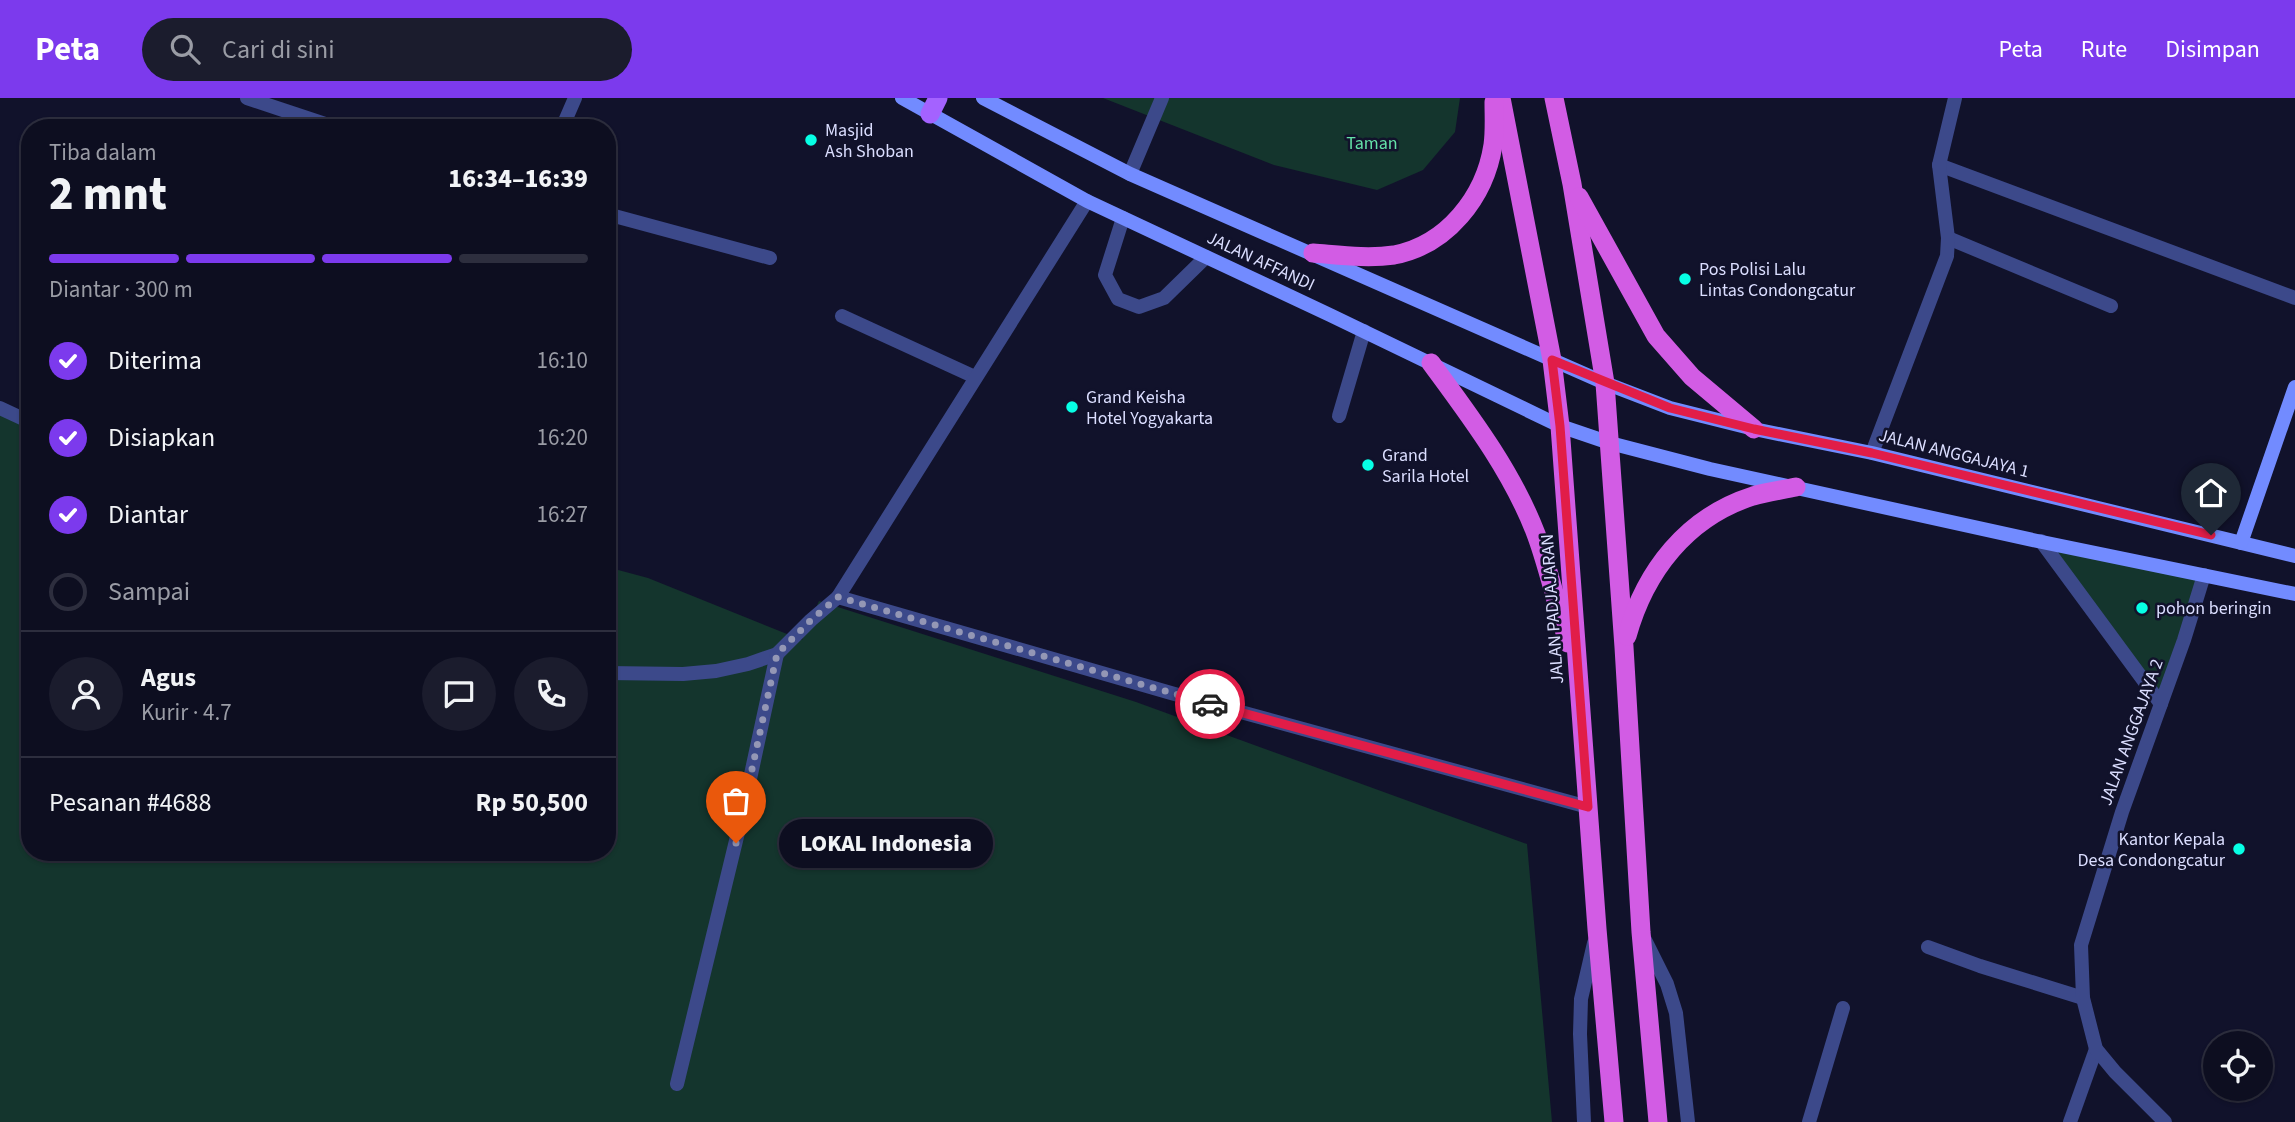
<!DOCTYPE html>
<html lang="id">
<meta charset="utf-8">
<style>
body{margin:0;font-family:"Source Sans 3",sans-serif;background:#1b1c2d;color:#f1f3f6;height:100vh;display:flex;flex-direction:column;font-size:26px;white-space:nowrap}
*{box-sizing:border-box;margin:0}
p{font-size:23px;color:#9a9ca5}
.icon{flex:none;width:38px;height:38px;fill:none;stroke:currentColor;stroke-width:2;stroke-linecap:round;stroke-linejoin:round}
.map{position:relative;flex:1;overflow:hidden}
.details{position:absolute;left:21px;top:21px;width:595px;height:742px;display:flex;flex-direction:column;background:#0d0e20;border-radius:28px;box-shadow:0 2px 5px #0004,0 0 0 2px #2d2e3e}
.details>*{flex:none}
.controls{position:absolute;left:2203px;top:933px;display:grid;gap:14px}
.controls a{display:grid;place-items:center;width:70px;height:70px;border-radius:50%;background:#0d0e20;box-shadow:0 2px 5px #0004,0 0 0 2px #2d2e3e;font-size:35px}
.pin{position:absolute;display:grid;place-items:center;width:60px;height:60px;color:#fff;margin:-72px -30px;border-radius:50% 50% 50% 0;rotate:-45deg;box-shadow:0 0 7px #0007}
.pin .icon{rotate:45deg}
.courier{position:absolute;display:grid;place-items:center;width:70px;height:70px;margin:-35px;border:5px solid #e11d48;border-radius:50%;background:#fff;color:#222;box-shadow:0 2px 9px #0007}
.bubble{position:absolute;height:49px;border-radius:24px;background:#0d0e20;box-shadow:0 2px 5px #0004,0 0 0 2px #2d2e3e;font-size:23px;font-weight:800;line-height:49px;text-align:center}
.summary em{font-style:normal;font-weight:800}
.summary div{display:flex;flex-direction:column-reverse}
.summary{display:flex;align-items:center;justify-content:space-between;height:119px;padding:0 28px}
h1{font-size:46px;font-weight:800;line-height:52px}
.bar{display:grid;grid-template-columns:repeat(4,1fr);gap:10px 7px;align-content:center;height:84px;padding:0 28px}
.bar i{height:9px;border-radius:5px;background:#2d2e3e}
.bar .active{background:#7c3aed}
.bar p{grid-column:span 4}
.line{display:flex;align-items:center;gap:18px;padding:0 28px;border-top:2px solid #2d2e3e}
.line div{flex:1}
.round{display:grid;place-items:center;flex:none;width:74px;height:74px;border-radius:37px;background:#1b1c2d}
ol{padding:0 28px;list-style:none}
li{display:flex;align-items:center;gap:21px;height:77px}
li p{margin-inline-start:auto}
li .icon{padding:7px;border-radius:50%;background:#7c3aed;color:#fff;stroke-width:4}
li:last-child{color:#9a9ca5}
li i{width:38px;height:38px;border:4px solid #2d2e3e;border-radius:50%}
header{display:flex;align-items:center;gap:42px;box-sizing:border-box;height:98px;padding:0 35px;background:#7c3aed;color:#fff}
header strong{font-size:33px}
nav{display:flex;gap:38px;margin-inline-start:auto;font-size:24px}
.search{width:490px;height:63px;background:#1b1c2d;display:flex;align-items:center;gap:18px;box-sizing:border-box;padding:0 24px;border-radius:38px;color:#9a9ca5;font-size:26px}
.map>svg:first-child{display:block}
</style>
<header>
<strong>Peta</strong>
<div class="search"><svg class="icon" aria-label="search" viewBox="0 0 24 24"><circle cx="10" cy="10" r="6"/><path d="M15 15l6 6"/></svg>Cari di sini</div>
<nav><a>Peta</a><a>Rute</a><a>Disimpan</a></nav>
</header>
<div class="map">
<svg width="2295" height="1024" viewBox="0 0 2295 1024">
<rect width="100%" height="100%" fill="#11122b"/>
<g fill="#14352d">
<polygon points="1103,0 1460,0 1455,34 1423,72 1377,92 1274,67"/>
<polygon points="0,310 30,318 30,754 607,754 607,469 648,480 802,542 819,503 1136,604 1527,746 1552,1024 0,1024"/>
<polygon points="2042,444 2204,477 2161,606"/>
</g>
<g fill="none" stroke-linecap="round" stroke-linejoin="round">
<g stroke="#3c498a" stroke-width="14">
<polyline points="1130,76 1162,0"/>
<polyline points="1123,120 1105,177 1118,201 1139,209 1164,200 1206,159"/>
<polyline points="1339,318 1364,233"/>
<polyline points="1928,849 1980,868 2083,900"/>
<polyline points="1809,1024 1843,910"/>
</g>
<g stroke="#3c498a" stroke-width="14">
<polyline points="247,0 337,30"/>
<polyline points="562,30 575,0"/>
<polyline points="1939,67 2295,200"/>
<polyline points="607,116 770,160"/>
<polyline points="1948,140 2111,208"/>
<polyline points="842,218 975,279"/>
<polyline points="0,310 30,324"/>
<polyline points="1872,355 1947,158 1948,140 1939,67 1955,0"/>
<polyline points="838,499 1171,595 1588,709"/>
<polyline points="607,575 683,576 716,573 748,566 777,556 811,522 838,499 1087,103"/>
<polyline points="677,986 742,718 777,556"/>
<polyline points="2070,1024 2096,951"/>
</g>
<g stroke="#3c498a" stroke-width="14">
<polyline points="2041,443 2161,606"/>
<polyline points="1645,842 1667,886 1676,915 1688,1024"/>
<polyline points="1584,1024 1580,936 1581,901 1594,845"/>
<polyline points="2165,1024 2115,974 2096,951 2083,900 2081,847 2122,714 2184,542 2204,477"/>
</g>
<g stroke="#728bff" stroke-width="14">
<polyline points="902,0 1087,103 1330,217 1560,328 1610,345 1710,371 2042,444 2295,496"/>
<polyline points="983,0 1130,76 1605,285 1670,310 1754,331 1872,355 2295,458"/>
<polyline points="2241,445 2295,289"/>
</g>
<polyline stroke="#a462ff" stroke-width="19" points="930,16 938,0"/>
<g stroke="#d25ce4" stroke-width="19">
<polyline points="1501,0 1552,262 1560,328 1597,831 1614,1024"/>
<polyline points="1554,0 1572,86 1605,285 1624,549 1641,834 1658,1024"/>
<polyline points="1579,99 1656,238 1692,279 1754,331"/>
<path d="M1313,155C1339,157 1367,161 1394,157C1447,147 1485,99 1493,47C1495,33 1494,18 1494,4"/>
<path d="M1431,265C1470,318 1512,373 1536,436C1549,471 1557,509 1568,545"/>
<path d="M1627,538C1645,473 1687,419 1753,398C1767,394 1782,392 1796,389"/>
</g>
</g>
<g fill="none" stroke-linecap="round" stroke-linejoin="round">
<polyline stroke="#9497b5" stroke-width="7" stroke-dasharray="0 12.6" points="736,745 777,556 811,522 838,499 1210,606"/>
<polyline stroke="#e11d48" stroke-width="9" points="1210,606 1588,709 1560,328 1552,262 1670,310 1754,331 1872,355 2211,437"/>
</g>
<g fill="#07ffe5" stroke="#11122b" stroke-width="2.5">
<circle cx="811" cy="42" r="7"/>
<circle cx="1685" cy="181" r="7"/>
<circle cx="1072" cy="309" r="7"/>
<circle cx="1368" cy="367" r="7"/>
<circle cx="2142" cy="510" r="7"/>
<circle cx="2239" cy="751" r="7"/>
</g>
<g text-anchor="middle" stroke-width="5" stroke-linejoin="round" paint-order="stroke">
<g font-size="18" fill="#dbdeff" stroke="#11122b" text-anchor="start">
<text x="825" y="38">Masjid<tspan x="825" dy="21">Ash Shoban</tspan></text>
<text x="1699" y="177">Pos Polisi Lalu<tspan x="1699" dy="21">Lintas Condongcatur</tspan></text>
<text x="1086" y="305">Grand Keisha<tspan x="1086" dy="21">Hotel Yogyakarta</tspan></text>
<text x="1382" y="363">Grand<tspan x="1382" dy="21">Sarila Hotel</tspan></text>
<text x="2156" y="516">pohon beringin</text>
<text x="2225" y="747" text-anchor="end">Kantor Kepala<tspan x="2225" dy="21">Desa Condongcatur</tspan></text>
</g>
<g font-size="18" fill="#64e2a8" stroke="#11122b">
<text x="1372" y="51">Taman</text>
</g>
<g font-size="18" fill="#dbdeff" stroke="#11122b">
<text transform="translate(1261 163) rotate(25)" y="6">JALAN AFFANDI</text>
<text transform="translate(1954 355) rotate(14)" y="6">JALAN ANGGAJAYA 1</text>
<text transform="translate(1552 511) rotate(-94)" y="6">JALAN PADJAJARAN</text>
<text transform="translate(2131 634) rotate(-70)" y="6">JALAN ANGGAJAYA 2</text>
</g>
</g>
</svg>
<div class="controls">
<a><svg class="icon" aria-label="locate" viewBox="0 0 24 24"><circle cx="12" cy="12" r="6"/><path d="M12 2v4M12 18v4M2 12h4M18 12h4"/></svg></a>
</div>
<div class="pin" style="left:736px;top:745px;background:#ea580c"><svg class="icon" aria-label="bag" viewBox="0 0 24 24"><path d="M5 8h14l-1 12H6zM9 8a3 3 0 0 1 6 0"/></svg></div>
<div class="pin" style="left:2211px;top:437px;background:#1f2937"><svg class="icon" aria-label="home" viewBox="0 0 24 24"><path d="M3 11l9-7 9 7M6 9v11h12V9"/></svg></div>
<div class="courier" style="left:1210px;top:606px"><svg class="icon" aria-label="car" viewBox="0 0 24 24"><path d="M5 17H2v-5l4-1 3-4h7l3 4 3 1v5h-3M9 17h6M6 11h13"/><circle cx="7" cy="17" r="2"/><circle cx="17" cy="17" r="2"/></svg></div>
<div class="bubble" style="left:779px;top:721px;width:214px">LOKAL Indonesia</div>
<section class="details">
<div class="summary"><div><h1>2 mnt</h1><p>Tiba dalam</p></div><em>16:34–16:39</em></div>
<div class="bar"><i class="active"></i><i class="active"></i><i class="active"></i><i></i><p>Diantar · 300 m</p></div>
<ol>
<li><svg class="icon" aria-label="check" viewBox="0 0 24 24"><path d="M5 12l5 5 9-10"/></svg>Diterima<p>16:10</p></li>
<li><svg class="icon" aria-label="check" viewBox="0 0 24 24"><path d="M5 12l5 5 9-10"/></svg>Disiapkan<p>16:20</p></li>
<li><svg class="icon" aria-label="check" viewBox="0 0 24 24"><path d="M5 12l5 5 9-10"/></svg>Diantar<p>16:27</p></li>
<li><i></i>Sampai</li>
</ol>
<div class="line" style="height:126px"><a class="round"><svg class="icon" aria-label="person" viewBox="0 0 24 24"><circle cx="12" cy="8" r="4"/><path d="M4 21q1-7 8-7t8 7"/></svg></a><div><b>Agus</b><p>Kurir · 4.7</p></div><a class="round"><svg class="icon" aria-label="chat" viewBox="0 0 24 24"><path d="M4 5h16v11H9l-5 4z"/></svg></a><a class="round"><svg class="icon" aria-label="phone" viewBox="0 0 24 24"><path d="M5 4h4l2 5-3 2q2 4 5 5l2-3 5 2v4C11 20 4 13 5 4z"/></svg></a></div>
<div class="line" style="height:91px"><div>Pesanan #4688</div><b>Rp 50,500</b></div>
</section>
</div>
